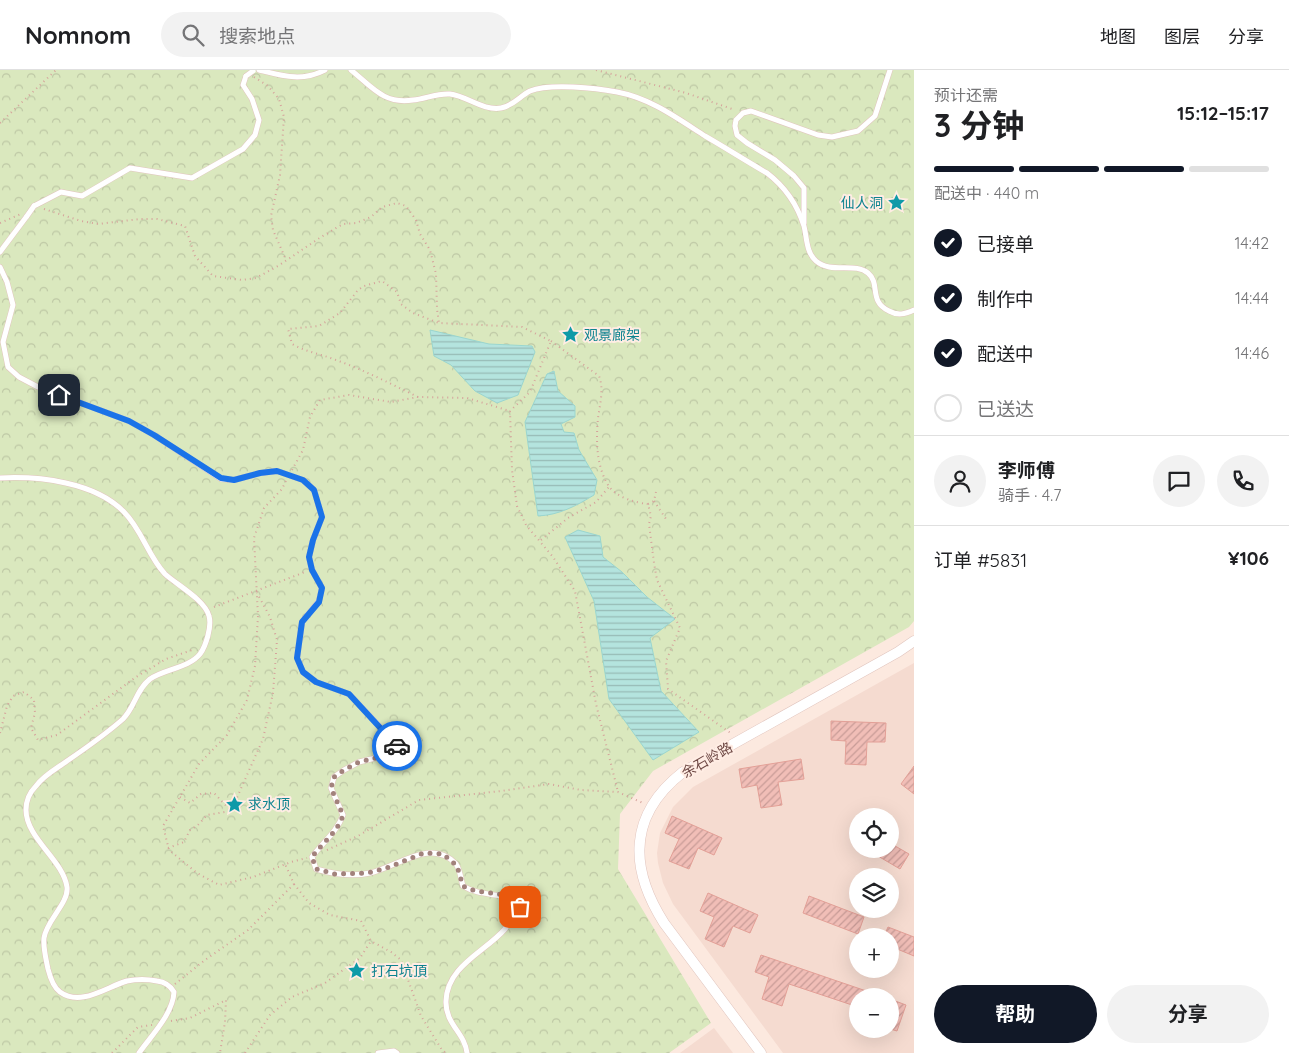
<!DOCTYPE html>
<html lang="zh">
<meta charset="utf-8">
<style>
body{margin:0;font-family:Quicksand,"Noto Sans SC",sans-serif;background:#f2f2f2;color:#202124;height:100vh;display:flex;flex-direction:column;font-size:19px;white-space:nowrap}
*{box-sizing:border-box;margin:0}
p{font-size:16px;color:#757577}
.icon{flex:none;width:28px;height:28px;fill:none;stroke:currentColor;stroke-width:2;stroke-linecap:round;stroke-linejoin:round}
.map{position:relative;flex:1;overflow:hidden}
.sheet{display:flex;flex-direction:column;background:#fff;width:375px}
.sheet>*{flex:none}
.tools{position:absolute;left:849px;top:738px;display:grid;gap:10px}
.tools a{display:grid;place-items:center;width:50px;height:50px;border-radius:50%;background:#fff;box-shadow:0 5px 20px #0002;font-size:25px}
.pin{position:absolute;display:grid;place-items:center;width:42px;height:42px;color:#fff;margin:-21px;border-radius:10px;box-shadow:0 2px 8px #0006}
.courier{position:absolute;display:grid;place-items:center;width:50px;height:50px;margin:-25px;border:4px solid #1a73e8;border-radius:50%;background:#fff;color:#222;box-shadow:0 1px 6px #0007}
.head em{font-style:normal;font-weight:700}
.head div{display:flex;flex-direction:column-reverse}
.head{display:flex;align-items:center;justify-content:space-between;height:85px;padding:0 20px}
h1{font-size:32px;font-weight:700;line-height:38px}
.bar{display:grid;grid-template-columns:repeat(4,1fr);gap:8px 5px;align-content:center;height:60px;padding:0 20px}
.bar i{height:6px;border-radius:4px;background:#e0e0e0}
.bar .active{background:#111827}
.bar p{grid-column:span 4}
.line{display:flex;align-items:center;gap:12px;padding:0 20px;border-top:1px solid #e0e0e0}
.line div{flex:1}
.round{display:grid;place-items:center;flex:none;width:52px;height:52px;border-radius:26px;background:#f2f2f2}
ol{padding:0 20px;list-style:none}
li{display:flex;align-items:center;gap:15px;height:55px}
li p{margin-inline-start:auto}
li .icon{padding:5px;border-radius:50%;background:#111827;color:#fff;stroke-width:4}
li:last-child{color:#757577}
li i{width:28px;height:28px;border:2px solid #e0e0e0;border-radius:50%}
.button{display:flex;gap:10px;margin-top:auto;padding:10px 20px}
.button a{flex:1;height:58px;border-radius:30px;background:#111827;color:#fff;font-size:20px;font-weight:700;line-height:58px;text-align:center}
.button a+a{background:#f2f2f2;color:#202124}
header{display:flex;align-items:center;gap:30px;box-sizing:border-box;height:70px;padding:0 25px;background:#fff;border-bottom:1px solid #e0e0e0}
header strong{font-size:24px}
nav{display:flex;gap:28px;margin-inline-start:auto;font-size:18px}
.search{width:350px;height:45px;background:#f2f2f2;display:flex;align-items:center;gap:12px;box-sizing:border-box;padding:0 18px;border-radius:28px;color:#757577;font-size:19px}
main{display:flex;flex:1;min-height:0}
.map>svg:first-child{display:block}
</style>
<header>
<strong>Nomnom</strong>
<div class="search"><svg class="icon" aria-label="search" viewBox="0 0 24 24"><circle cx="10" cy="10" r="6"/><path d="M15 15l6 6"/></svg>搜索地点</div>
<nav><a>地图</a><a>图层</a><a>分享</a></nav>
</header>
<main>
<div class="map">
<svg width="914" height="983" viewBox="0 0 914 983">
<defs>
<pattern id="forest-crowns" width="20" height="18" patternUnits="userSpaceOnUse" patternTransform="scale(1.25)"><rect width="20" height="18" fill="#dae8be"/><path d="M2 6a3 3 0 1 1 6 0M12 15a3 3 0 1 1 6 0" fill="none" stroke="#bec8a5"/></pattern>
<pattern id="water-rules" width="6" height="5" patternUnits="userSpaceOnUse" patternTransform="scale(1.25)"><rect width="6" height="5" fill="#b4e4de"/><path d="M0 2.5h6" fill="none" stroke="#97bbb6"/></pattern>
<pattern id="building-hatch" width="6" height="6" patternUnits="userSpaceOnUse" patternTransform="scale(1.25)"><rect width="6" height="6" fill="#f1beb7"/><path d="M-1 1l2-2M0 6l6-6M5 7l2-2" fill="none" stroke="#c89c97"/></pattern>
</defs>
<rect width="100%" height="100%" fill="#fce9df"/>
<g fill="#f5dbd0" fill-rule="evenodd">
<path d="M914,593V983H783L673,834L663,813L658,793L657,783L660,763L673,737L693,717ZM858,746H890V779H858ZM858,806H890V839H858ZM858,866H890V899H858ZM858,926H890V959H858Z"/>
<polygon points="714,958 733,983 680,983"/>
</g>
<polygon fill="url(#forest-crowns)" points="0,0 914,0 914,551 909,557 653,701 620,744 618,799 711,953 669,983 0,983"/>
<g fill="url(#water-rules)" stroke="#9ad6cf">
<polygon points="430,260 489,274 532,276 535,282 518,325 497,333 475,321 451,295 434,286"/>
<path d="M554,301L558,321L575,336V347L561,354L564,362L574,363L579,380L597,410L594,425C576,436 559,445 538,446L525,352L547,304Z"/>
<polygon points="578,460 600,466 603,487 622,502 647,527 675,549 650,568 661,621 699,662 653,690 609,629 594,531 565,467"/>
</g>
<g fill="url(#building-hatch)" stroke="#e3a097">
<polygon points="831,651 886,653 885,672 867,672 866,695 845,694 846,671 831,670"/>
<polygon points="801,689 804,709 778,712 782,735 761,738 757,715 742,718 739,699"/>
<polygon points="914,696 914,724 901,714"/>
<polygon points="672,746 722,768 714,785 698,778 689,799 669,791 679,769 665,763"/>
<polygon points="890,773 909,784 900,799 866,779 890,779"/>
<polygon points="708,823 758,845 750,863 733,856 724,877 705,869 714,847 700,841"/>
<polygon points="809,826 864,847 858,864 803,843"/>
<polygon points="888,857 914,867 914,886 890,876 890,866 884,866"/>
<polygon points="761,885 878,925 878,926 858,926 858,937 789,914 782,936 762,929 769,907 755,902"/>
<polygon points="890,929 906,935 897,961 890,959"/>
</g>
<g fill="none" stroke-linecap="round" stroke-linejoin="round">
<defs>
<g id="lane">
<path d="M259,0C283,6 302,12 325,0"/>
<path d="M351,0C371,16 384,35 413,30C425,29 437,23 450,24C467,26 483,41 501,38C513,36 520,26 530,21C550,13 596,18 617,22C650,28 677,48 705,66C726,78 746,91 767,103C784,116 797,134 804,156C807,168 806,182 816,191C831,204 855,192 868,203C881,214 868,231 889,241C898,246 905,244 914,240"/>
<polyline points="34,136 61,122 82,126 130,98 192,108 243,79 255,65 259,50 252,29 243,15 246,6"/>
<polyline points="804,153 804,118 794,106 775,90 747,73 737,65 735,56 736,50 743,43 751,41 818,65 832,67 858,61 875,46 890,0"/>
<polyline points="0,182 27,146"/>
<path d="M0,197L7,212L13,235L3,272L8,297L19,307L38,317L129,351L154,365L221,409L234,410L260,403L277,401L303,410L314,420L322,447L313,470L309,487L312,500L322,518L319,531L302,552L297,588L303,602L316,612L349,624L397,675L392,684L359,692L344,700L334,707L331,718L343,745C337,762 322,773 312,787L316,799C333,804 352,807 370,803C397,797 432,767 456,794C460,799 461,810 463,816C479,826 499,823 516,830L520,837C515,844 510,852 505,859C485,882 447,896 446,931C445,954 465,963 467,983"/>
<path d="M0,408C39,406 95,412 124,442C142,460 148,486 165,504C177,515 205,530 209,546C212,556 206,576 200,584C189,598 164,599 150,609C136,620 135,637 123,649C106,664 86,678 67,691C56,699 44,705 36,716C30,722 26,731 26,740C26,768 63,790 67,817C69,833 46,851 44,868C43,878 46,889 48,899C50,907 53,917 60,922C81,937 106,917 127,911C137,909 147,909 157,911C165,912 170,915 174,922C173,944 151,966 139,983"/>
<polyline points="378,983 394,981 397,983"/>
</g>
<path id="street" d="M761,983L664,853C629,798 628,745 683,702L898,582L914,571"/>
</defs>
<use href="#lane" stroke="#e1c5be" stroke-width="6"/>
<use href="#street" stroke="#e1c5be" stroke-width="11"/>
<g stroke="#d5a29b" stroke-width="2" stroke-dasharray="1 4" stroke-linecap="butt">
<polyline points="596,0 686,23 735,40"/>
<polyline points="254,7 268,16 279,29 284,47 280,105 271,146 273,160 286,190"/>
<polyline points="0,53 56,0"/>
<polyline points="44,139 81,151 98,154 140,149 157,149 185,156 195,186 213,206 242,210 256,208 278,196 321,167 343,154 356,153 371,147 382,137 397,133 406,136 416,150 420,164 430,180 436,204 437,239 439,253"/>
<polyline points="0,153 21,144"/>
<path d="M551,271L599,306C604,319 600,334 598,348C596,370 596,395 608,415C615,427 636,433 648,434L651,446L649,454L654,493L657,510L680,558L666,591L668,619L732,664"/>
<path d="M418,327C391,314 364,300 336,290C321,284 306,282 292,274L288,259L319,256L340,243L358,220L364,216L382,211L397,222L401,234L413,243L439,253L522,257L551,271L530,322L510,341"/>
<polyline points="292,400 303,380 310,347 320,330 349,325 391,332 418,327 467,328 510,341 512,400 517,436 526,455 553,487 575,521 596,634 618,722"/>
<polyline points="286,411 282,419 264,438 254,468 258,546 255,596 247,630 227,665 199,694 163,756 169,780 197,803 219,815 253,807 291,792 307,788"/>
<polyline points="654,431 666,449"/>
<polyline points="648,434 654,431 656,422"/>
<polyline points="541,470 568,448 596,432 609,417"/>
<polyline points="214,537 305,502"/>
<polyline points="0,663 7,636 13,626 24,622 34,630 35,643 31,658 38,670 57,665 136,607 166,589 195,579"/>
<polyline points="180,727 190,733 201,724 214,723 231,741"/>
<polyline points="231,741 263,669 273,623 277,570 270,547 257,523"/>
<polyline points="168,778 184,772 190,760 198,755 207,745 231,741"/>
<polyline points="327,780 358,766 419,730 501,721 549,714 581,720 618,722 643,733"/>
<polyline points="294,814 309,833 330,845 361,851 371,871 391,882 401,890 421,946 442,980 446,983"/>
<polyline points="175,914 205,890 248,860 294,814 285,794"/>
<polyline points="171,951 190,948 226,930 225,952 220,983"/>
<polyline points="112,983 138,957 152,955"/>
<polyline points="245,983 270,945 292,927 325,913 360,888 371,871"/>
</g>
<use href="#lane" stroke="#fff" stroke-width="5"/>
<use href="#street" stroke="#fff" stroke-width="10"/>
<defs>
<g id="lane-bridge">
<polyline points="246,6 253,1"/>
<polyline points="27,146 34,136"/>
</g>
</defs>
<use href="#lane-bridge" stroke="#e1c5be" stroke-width="6" stroke-linecap="butt"/>
<use href="#lane-bridge" stroke="#fff" stroke-width="5"/>
</g>
<g fill="none" stroke-linecap="round" stroke-linejoin="round">
<path stroke="#a2827c" stroke-width="5" stroke-dasharray="0 9" d="M397,676L392,684L359,692L344,700L334,707L331,718L343,745C338,762 322,773 312,787L316,799L335,804L367,803L384,799L424,783L443,784L457,796L463,816C481,827 510,818 520,837"/>
<polyline stroke="#1a73e8" stroke-width="6" points="59,325 129,351 154,365 221,408 234,410 260,403 277,401 303,410 314,420 322,447 313,470 309,487 312,500 322,518 319,532 302,552 297,588 303,602 316,612 349,624 397,676"/>
</g>
<defs>
<symbol id="sight-bare" viewBox="-9 -9 18 18"><path d="M0-6L1.8-2.2L6-1.7L2.9 1.2L3.7 5.4L0 3.3L-3.7 5.4L-2.9 1.2L-6-1.7L-1.8-2.2Z" fill="#0f9aa8" stroke="#ffede4" stroke-width="2.5" paint-order="stroke"/></symbol>
</defs>
<g fill-rule="evenodd">
<use href="#sight-bare" x="884" y="120" width="25" height="25"/>
<use href="#sight-bare" x="558" y="252" width="25" height="25"/>
<use href="#sight-bare" x="222" y="722" width="25" height="25"/>
<use href="#sight-bare" x="344" y="888" width="25" height="25"/>
</g>
<g text-anchor="middle" stroke-width="4" stroke-linejoin="round" paint-order="stroke">
<g font-size="14" fill="#0d838f" stroke="#ffede4" text-anchor="start">
<text x="883" y="138" text-anchor="end">仙人洞</text>
<text x="584" y="270">观景廊架</text>
<text x="248" y="739">求水顶</text>
<text x="371" y="906">打石坑頂</text>
</g>
<g font-size="14" fill="#714b47" stroke="#ffede4">
<text transform="translate(707 690) rotate(-30)" y="5">余石岭路</text>
</g>
</g>
</svg>
<div class="tools">
<a><svg class="icon" aria-label="locate" viewBox="0 0 24 24"><circle cx="12" cy="12" r="6"/><path d="M12 2v4M12 18v4M2 12h4M18 12h4"/></svg></a>
<a><svg class="icon" aria-label="layers" viewBox="0 0 24 24"><path d="M12 4l9 5-9 5-9-5zM3 14l9 5 9-5"/></svg></a>
<a>+</a>
<a>−</a>
</div>
<div class="pin" style="left:520px;top:837px;background:#ea580c"><svg class="icon" aria-label="bag" viewBox="0 0 24 24"><path d="M5 8h14l-1 12H6zM9 8a3 3 0 0 1 6 0"/></svg></div>
<div class="pin" style="left:59px;top:325px;background:#1f2937"><svg class="icon" aria-label="home" viewBox="0 0 24 24"><path d="M3 11l9-7 9 7M6 9v11h12V9"/></svg></div>
<div class="courier" style="left:397px;top:676px"><svg class="icon" aria-label="car" viewBox="0 0 24 24"><path d="M5 17H2v-5l4-1 3-4h7l3 4 3 1v5h-3M9 17h6M6 11h13"/><circle cx="7" cy="17" r="2"/><circle cx="17" cy="17" r="2"/></svg></div>
</div>
<section class="sheet">
<div class="head"><div><h1>3 分钟</h1><p>预计还需</p></div><em>15:12–15:17</em></div>
<div class="bar"><i class="active"></i><i class="active"></i><i class="active"></i><i></i><p>配送中 · 440 m</p></div>
<ol>
<li><svg class="icon" aria-label="check" viewBox="0 0 24 24"><path d="M5 12l5 5 9-10"/></svg>已接单<p>14:42</p></li>
<li><svg class="icon" aria-label="check" viewBox="0 0 24 24"><path d="M5 12l5 5 9-10"/></svg>制作中<p>14:44</p></li>
<li><svg class="icon" aria-label="check" viewBox="0 0 24 24"><path d="M5 12l5 5 9-10"/></svg>配送中<p>14:46</p></li>
<li><i></i>已送达</li>
</ol>
<div class="line" style="height:90px"><a class="round"><svg class="icon" aria-label="person" viewBox="0 0 24 24"><circle cx="12" cy="8" r="4"/><path d="M4 21q1-7 8-7t8 7"/></svg></a><div><b>李师傅</b><p>骑手 · 4.7</p></div><a class="round"><svg class="icon" aria-label="chat" viewBox="0 0 24 24"><path d="M4 5h16v11H9l-5 4z"/></svg></a><a class="round"><svg class="icon" aria-label="phone" viewBox="0 0 24 24"><path d="M5 4h4l2 5-3 2q2 4 5 5l2-3 5 2v4C11 20 4 13 5 4z"/></svg></a></div>
<div class="line" style="height:65px"><div>订单 #5831</div><b>¥106</b></div>
<div class="button"><a>帮助</a><a>分享</a></div>
</section>
</main>
